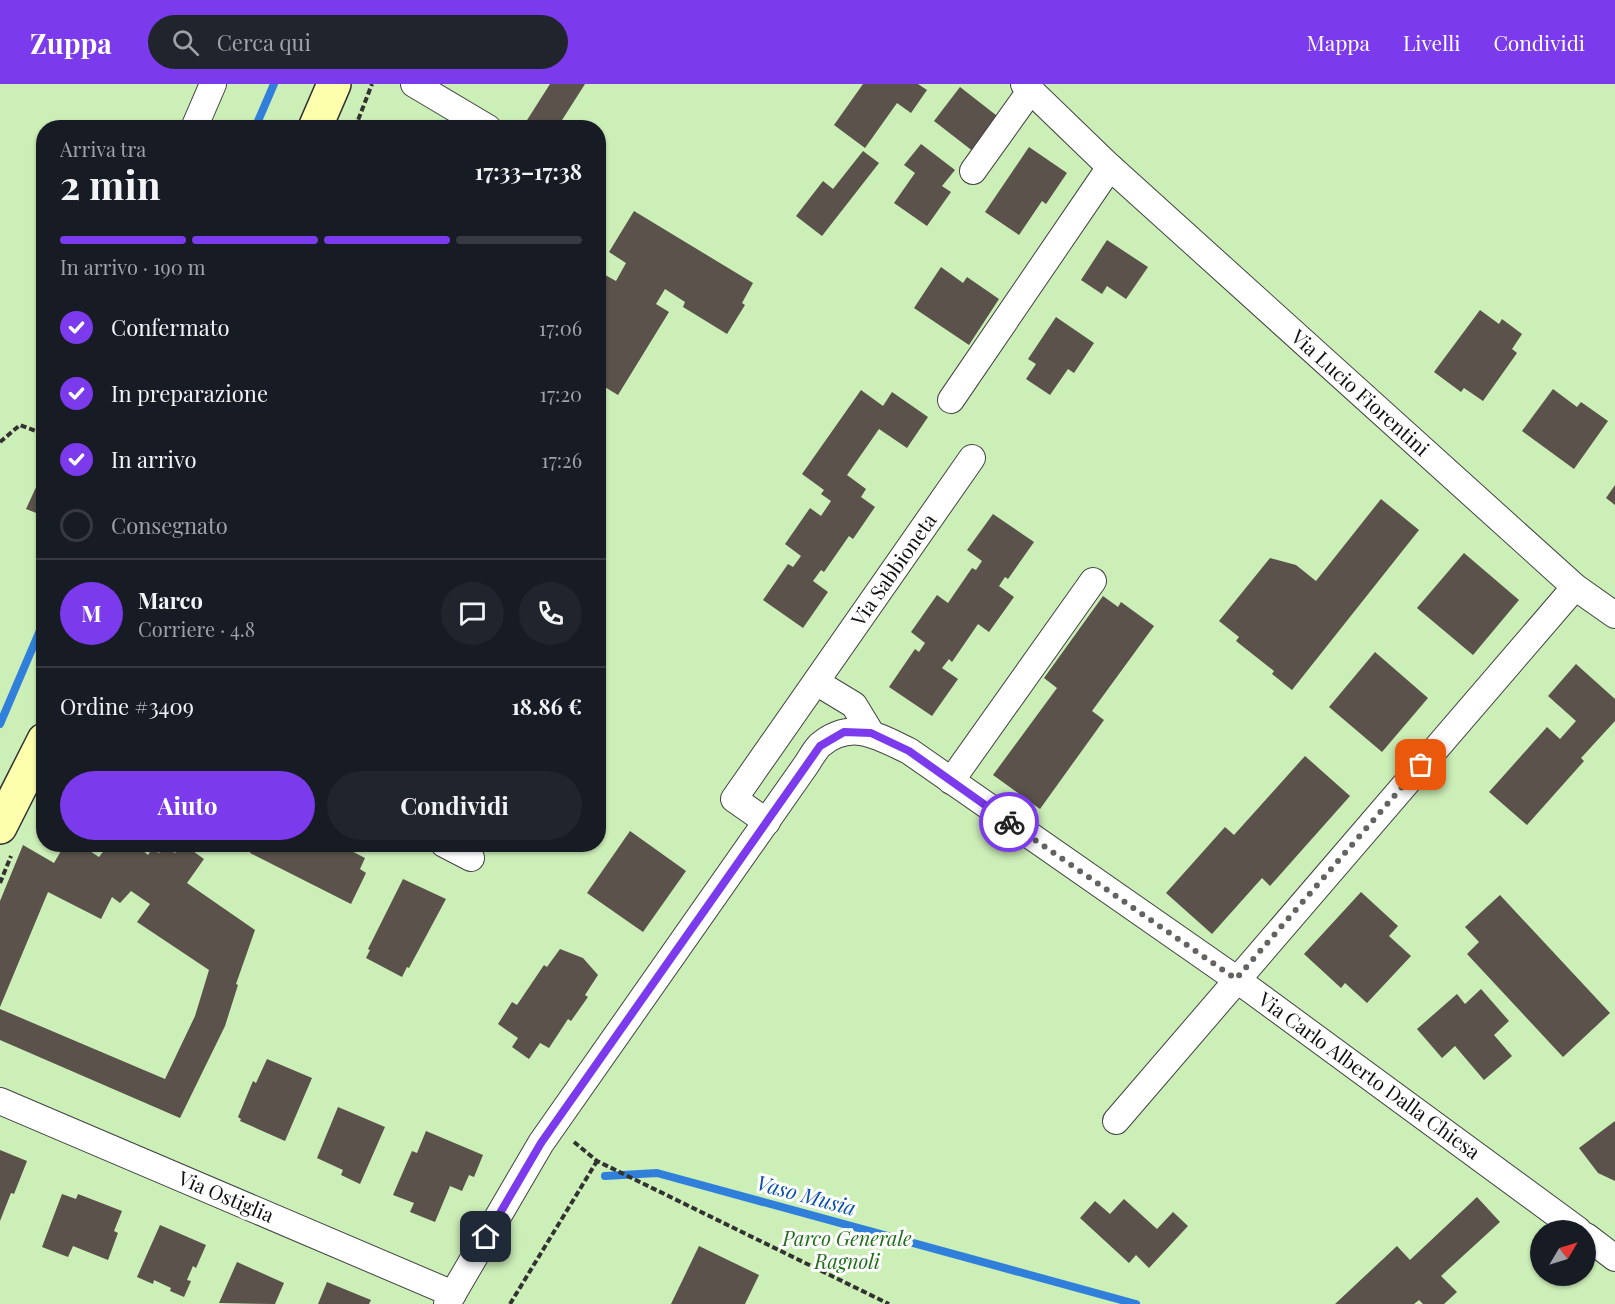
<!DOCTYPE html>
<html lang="it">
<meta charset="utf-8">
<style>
body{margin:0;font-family:"Playfair Display",serif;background:#20242c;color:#f1f3f6;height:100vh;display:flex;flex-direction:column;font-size:22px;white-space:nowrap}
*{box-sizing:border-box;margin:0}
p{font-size:20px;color:#9ea1a6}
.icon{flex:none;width:33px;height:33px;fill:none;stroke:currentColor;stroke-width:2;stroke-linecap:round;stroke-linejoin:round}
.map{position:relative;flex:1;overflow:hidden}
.sheet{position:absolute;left:36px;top:36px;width:570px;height:732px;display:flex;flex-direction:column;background:#171b24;border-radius:24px;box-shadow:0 2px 4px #0004}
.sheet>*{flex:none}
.needle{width:39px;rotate:52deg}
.fabs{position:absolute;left:1530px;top:1136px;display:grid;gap:12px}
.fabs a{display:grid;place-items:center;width:66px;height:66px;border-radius:50%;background:#171b24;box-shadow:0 2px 4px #0004;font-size:30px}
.pin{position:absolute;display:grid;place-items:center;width:51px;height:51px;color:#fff;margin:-26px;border-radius:12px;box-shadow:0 3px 9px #0006}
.courier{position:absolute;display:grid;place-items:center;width:60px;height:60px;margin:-30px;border:4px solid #7c3aed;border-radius:50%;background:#fff;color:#222;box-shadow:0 2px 8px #0007}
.head em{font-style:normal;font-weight:700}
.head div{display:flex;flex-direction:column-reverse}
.head{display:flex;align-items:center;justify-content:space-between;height:102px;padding:0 24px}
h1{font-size:39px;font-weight:700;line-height:45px}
.bar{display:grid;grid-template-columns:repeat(4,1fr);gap:9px 6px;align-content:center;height:72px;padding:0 24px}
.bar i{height:8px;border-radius:4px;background:#363941}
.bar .selected{background:#7c3aed}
.bar p{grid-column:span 4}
.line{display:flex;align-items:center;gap:15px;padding:0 24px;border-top:2px solid #363941}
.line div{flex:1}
.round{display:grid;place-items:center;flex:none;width:63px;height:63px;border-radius:32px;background:#20242c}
ol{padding:0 24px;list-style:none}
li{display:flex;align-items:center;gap:18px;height:66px}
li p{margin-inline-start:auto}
li .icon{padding:6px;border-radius:50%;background:#7c3aed;color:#fff;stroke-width:4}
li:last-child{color:#9ea1a6}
li i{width:33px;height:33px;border:3px solid #363941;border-radius:50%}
.primary-button{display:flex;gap:12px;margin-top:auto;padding:12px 24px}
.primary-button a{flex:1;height:69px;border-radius:36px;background:#7c3aed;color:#fff;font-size:24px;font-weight:700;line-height:69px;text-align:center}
.primary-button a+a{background:#20242c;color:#f1f3f6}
header{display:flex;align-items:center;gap:36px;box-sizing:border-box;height:84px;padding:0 30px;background:#7c3aed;color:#fff}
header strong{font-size:28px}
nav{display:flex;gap:33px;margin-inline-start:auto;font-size:21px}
.search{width:420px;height:54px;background:#20242c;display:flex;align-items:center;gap:15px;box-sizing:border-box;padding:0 21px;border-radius:33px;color:#9ea1a6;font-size:22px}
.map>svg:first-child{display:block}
</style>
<header>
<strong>Zuppa</strong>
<div class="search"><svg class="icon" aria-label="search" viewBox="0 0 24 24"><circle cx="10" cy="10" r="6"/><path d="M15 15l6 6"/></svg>Cerca qui</div>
<nav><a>Mappa</a><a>Livelli</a><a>Condividi</a></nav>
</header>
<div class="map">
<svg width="1615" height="1220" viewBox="0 0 1615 1220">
<rect width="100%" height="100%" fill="#fffef2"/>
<path fill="#cceeb7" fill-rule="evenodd" d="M0,0H1615V1220H0ZM44,44H598V760H44ZM1540,1146H1586V1191H1540Z"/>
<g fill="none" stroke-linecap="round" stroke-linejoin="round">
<g stroke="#3080db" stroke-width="8">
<polyline points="255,44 274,0"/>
<polyline points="0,640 44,537"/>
<polyline points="605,1092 657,1089 1136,1220"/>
</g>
</g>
<g fill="#5a524b">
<polygon points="550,0 585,0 557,44 522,44"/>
<polygon points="863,0 918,0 927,6 911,29 897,19 865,64 834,41"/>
<polygon points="960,3 1001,35 974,68 934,37"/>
<polygon points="921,60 955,86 942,102 951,108 927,142 894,119 915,89 904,81"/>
<polygon points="1029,63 1067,89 1046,120 1042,117 1019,151 985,128"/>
<polygon points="863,67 879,79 822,152 796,132 823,97 833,105"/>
<polygon points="634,127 753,199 742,219 745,221 727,250 683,223 685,218 665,205 656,220 669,228 618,311 603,302 598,310 598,187 616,197 626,179 609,168"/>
<polygon points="1107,156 1148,183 1126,215 1107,202 1102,210 1081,196"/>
<polygon points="941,183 963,199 967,193 999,215 969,261 914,224"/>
<polygon points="1480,226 1499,240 1502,235 1522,250 1512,265 1517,269 1483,317 1464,304 1461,308 1434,288"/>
<polygon points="1056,233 1094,259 1074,289 1068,285 1050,311 1026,295 1036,280 1028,275"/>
<polygon points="1553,305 1577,323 1581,318 1608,337 1574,385 1522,347"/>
<polygon points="861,306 883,322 892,308 928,333 907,364 879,345 847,391 866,405 861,413 875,423 853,455 849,452 824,488 821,486 813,497 828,508 803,544 763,516 788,480 793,483 801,472 785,460 810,424 821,432 831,417 821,410 824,406 802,390"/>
<polygon points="44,386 44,432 26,425"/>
<polygon points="1615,401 1615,421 1606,414"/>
<polygon points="1381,415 1419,446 1292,606 1272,590 1274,587 1236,557 1239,553 1219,537 1270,474 1296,481 1316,497"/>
<polygon points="993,430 1034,458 1008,495 1005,493 999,502 1014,513 989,548 978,540 952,578 949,575 942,584 958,595 932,632 889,603 915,565 919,568 925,559 911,548 937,511 948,519 972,484 976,486 982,477 967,466"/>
<polygon points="1464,469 1519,516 1473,571 1417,524"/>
<polygon points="1103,512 1118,523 1121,518 1154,542 1092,627 1104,636 1040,725 993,691 1057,604 1044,594"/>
<polygon points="1375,568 1428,614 1382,668 1329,623"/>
<polygon points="1576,580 1615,615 1615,637 1581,674 1584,677 1527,741 1489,708 1547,643 1560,655 1576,637 1548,612"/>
<polygon points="1305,672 1350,712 1270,802 1262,794 1212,850 1166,809 1225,743 1234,751"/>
<polygon points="630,747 686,787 643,848 587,809"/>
<polygon points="65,760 79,760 99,773 109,760 135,760 148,771 152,765 159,769 164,762 175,769 183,760 204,775 187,799 255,846 236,900 238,901 225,942 180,1034 0,956 0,925 165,995 195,932 209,886 137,838 150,820 131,807 120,819 112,813 101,835 48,808 0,923 0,817 23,761 54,779"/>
<polygon points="254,760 338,760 365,774 360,785 366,789 351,820 250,769"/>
<polygon points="403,795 446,815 409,884 407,883 402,893 366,874 370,866 368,865"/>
<polygon points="1361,808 1398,842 1389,852 1411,872 1367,919 1345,899 1341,904 1304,870"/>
<polygon points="1500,811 1610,929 1563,973 1467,870 1479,858 1465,843"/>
<polygon points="560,865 583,874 598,891 585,911 588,913 571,937 568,935 549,964 540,959 529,975 512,963 518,954 498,940 512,918 517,921 544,881 547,883"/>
<polygon points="1481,905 1509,937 1494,951 1512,972 1484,996 1455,962 1442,974 1417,945 1457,910 1465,920"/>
<polygon points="267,975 312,994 285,1057 240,1037 241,1035 238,1033 253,997 256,999"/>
<polygon points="338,1023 385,1043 360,1100 341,1091 343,1086 317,1074"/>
<polygon points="1615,1037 1615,1097 1598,1089 1579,1064"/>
<polygon points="426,1047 483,1071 474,1093 469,1091 462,1107 450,1102 435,1138 410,1128 414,1119 393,1111 412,1067 417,1069"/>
<polygon points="0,1066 27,1077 14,1110 11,1109 0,1137"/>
<polygon points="62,1110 76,1115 78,1110 122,1127 114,1147 118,1149 108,1176 73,1162 68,1173 42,1163"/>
<polygon points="1477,1113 1500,1138 1441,1192 1457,1208 1444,1220 1423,1220 1419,1216 1414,1220 1335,1220 1397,1162 1410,1176"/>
<polygon points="1124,1115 1157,1145 1173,1128 1188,1142 1149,1184 1136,1171 1129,1179 1080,1134 1095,1117 1110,1130"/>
<polygon points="160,1141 206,1161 196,1184 193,1182 187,1196 191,1197 184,1213 170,1207 171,1204 154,1196 153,1200 137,1193"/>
<polygon points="699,1162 759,1191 745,1220 671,1220"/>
<polygon points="237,1178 284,1199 275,1220 219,1219"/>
<polygon points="327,1198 371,1216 369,1220 318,1220"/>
</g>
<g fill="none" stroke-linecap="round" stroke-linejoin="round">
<defs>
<g id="street">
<polyline points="414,0 488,44"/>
<polyline points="1024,0 1110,83 1575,503 1615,531"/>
<polyline points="194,44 213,0"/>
<polyline points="973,87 1031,6"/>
<polyline points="951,316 1110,83"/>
<polyline points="816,598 854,621 871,649"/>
<polyline points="951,697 1093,497"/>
<polyline points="767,738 734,715 972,374"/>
<polyline points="444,760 471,774"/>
<polyline points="0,1017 453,1210"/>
<polyline points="1116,1037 1575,503"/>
<polyline points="1586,1152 1615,1174"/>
<path d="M447,1220L541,1059L806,681C810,675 815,666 820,661C851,635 878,652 909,667L1236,895L1578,1146"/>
</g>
<g id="secondary">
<polyline points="315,44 334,0"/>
<polyline points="0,743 44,656"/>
</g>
</defs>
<use href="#street" stroke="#434343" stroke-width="28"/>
<use href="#secondary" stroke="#323232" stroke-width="36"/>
<g stroke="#323232" stroke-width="4" stroke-dasharray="6 3" stroke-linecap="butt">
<polyline points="355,44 372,0"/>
<polyline points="0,358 20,341 44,350"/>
<polyline points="0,799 11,772"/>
<polyline points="574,1058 597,1077 889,1220"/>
<polyline points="510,1220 597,1077"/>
</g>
<use href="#street" stroke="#fff" stroke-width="26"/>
<use href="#secondary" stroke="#fdffad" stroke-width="33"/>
</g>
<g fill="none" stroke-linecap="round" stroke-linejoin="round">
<polyline stroke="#64635f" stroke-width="6" stroke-dasharray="0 10.8" points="1009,738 1236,895 1421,681"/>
<polyline stroke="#7c3aed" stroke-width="8" points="486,1153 541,1059 820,662 844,648 871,649 909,667 1009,738"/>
</g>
<g text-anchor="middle" stroke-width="6" stroke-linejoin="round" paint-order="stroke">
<g font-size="20" fill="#101010" stroke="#fff">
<text transform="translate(1360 309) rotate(42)" y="7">Via Lucio Fiorentini</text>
<text transform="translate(894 486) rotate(-55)" y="7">Via Sabbioneta</text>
<text transform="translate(1369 992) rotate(36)" y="7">Via Carlo Alberto Dalla Chiesa</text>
<text transform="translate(226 1113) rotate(23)" y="7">Via Ostiglia</text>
</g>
<g font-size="20" font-style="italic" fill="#1f6f18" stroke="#fff">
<text x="847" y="1162">Parco Generale<tspan x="847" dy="23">Ragnoli</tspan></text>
</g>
<g font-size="21" font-style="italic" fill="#0b52af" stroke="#fff">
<text transform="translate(806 1112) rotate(15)" y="7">Vaso Musia</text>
</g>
</g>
</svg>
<div class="fabs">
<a><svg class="needle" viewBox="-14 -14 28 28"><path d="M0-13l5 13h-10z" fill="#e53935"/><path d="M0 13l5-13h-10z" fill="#9ea1a6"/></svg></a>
</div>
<div class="pin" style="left:1421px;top:681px;background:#ea580c"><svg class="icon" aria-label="bag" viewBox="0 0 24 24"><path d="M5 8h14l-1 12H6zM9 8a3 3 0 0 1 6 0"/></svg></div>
<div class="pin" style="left:486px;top:1153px;background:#1f2937"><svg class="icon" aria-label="home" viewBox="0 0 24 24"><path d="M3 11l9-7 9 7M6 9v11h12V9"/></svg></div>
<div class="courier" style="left:1009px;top:738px"><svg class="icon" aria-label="bike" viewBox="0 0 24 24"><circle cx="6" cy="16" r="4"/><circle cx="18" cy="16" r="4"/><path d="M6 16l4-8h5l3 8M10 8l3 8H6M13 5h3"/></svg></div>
<section class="sheet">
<div class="head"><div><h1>2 min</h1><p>Arriva tra</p></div><em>17:33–17:38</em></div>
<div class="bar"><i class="selected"></i><i class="selected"></i><i class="selected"></i><i></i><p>In arrivo · 190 m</p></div>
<ol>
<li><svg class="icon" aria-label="check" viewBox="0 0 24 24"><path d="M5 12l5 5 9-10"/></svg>Confermato<p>17:06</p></li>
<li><svg class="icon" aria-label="check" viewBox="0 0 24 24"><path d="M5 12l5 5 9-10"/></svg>In preparazione<p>17:20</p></li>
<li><svg class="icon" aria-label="check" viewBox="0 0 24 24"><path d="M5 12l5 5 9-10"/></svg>In arrivo<p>17:26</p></li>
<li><i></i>Consegnato</li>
</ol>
<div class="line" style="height:108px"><b class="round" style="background:#7c3aed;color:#fff">M</b><div><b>Marco</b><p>Corriere · 4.8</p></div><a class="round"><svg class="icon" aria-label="chat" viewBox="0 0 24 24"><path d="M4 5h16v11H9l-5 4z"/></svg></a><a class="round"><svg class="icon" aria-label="phone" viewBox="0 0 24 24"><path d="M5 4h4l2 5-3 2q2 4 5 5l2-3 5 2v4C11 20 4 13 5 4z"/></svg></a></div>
<div class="line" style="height:78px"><div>Ordine #3409</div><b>18.86 €</b></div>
<div class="primary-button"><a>Aiuto</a><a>Condividi</a></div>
</section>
</div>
